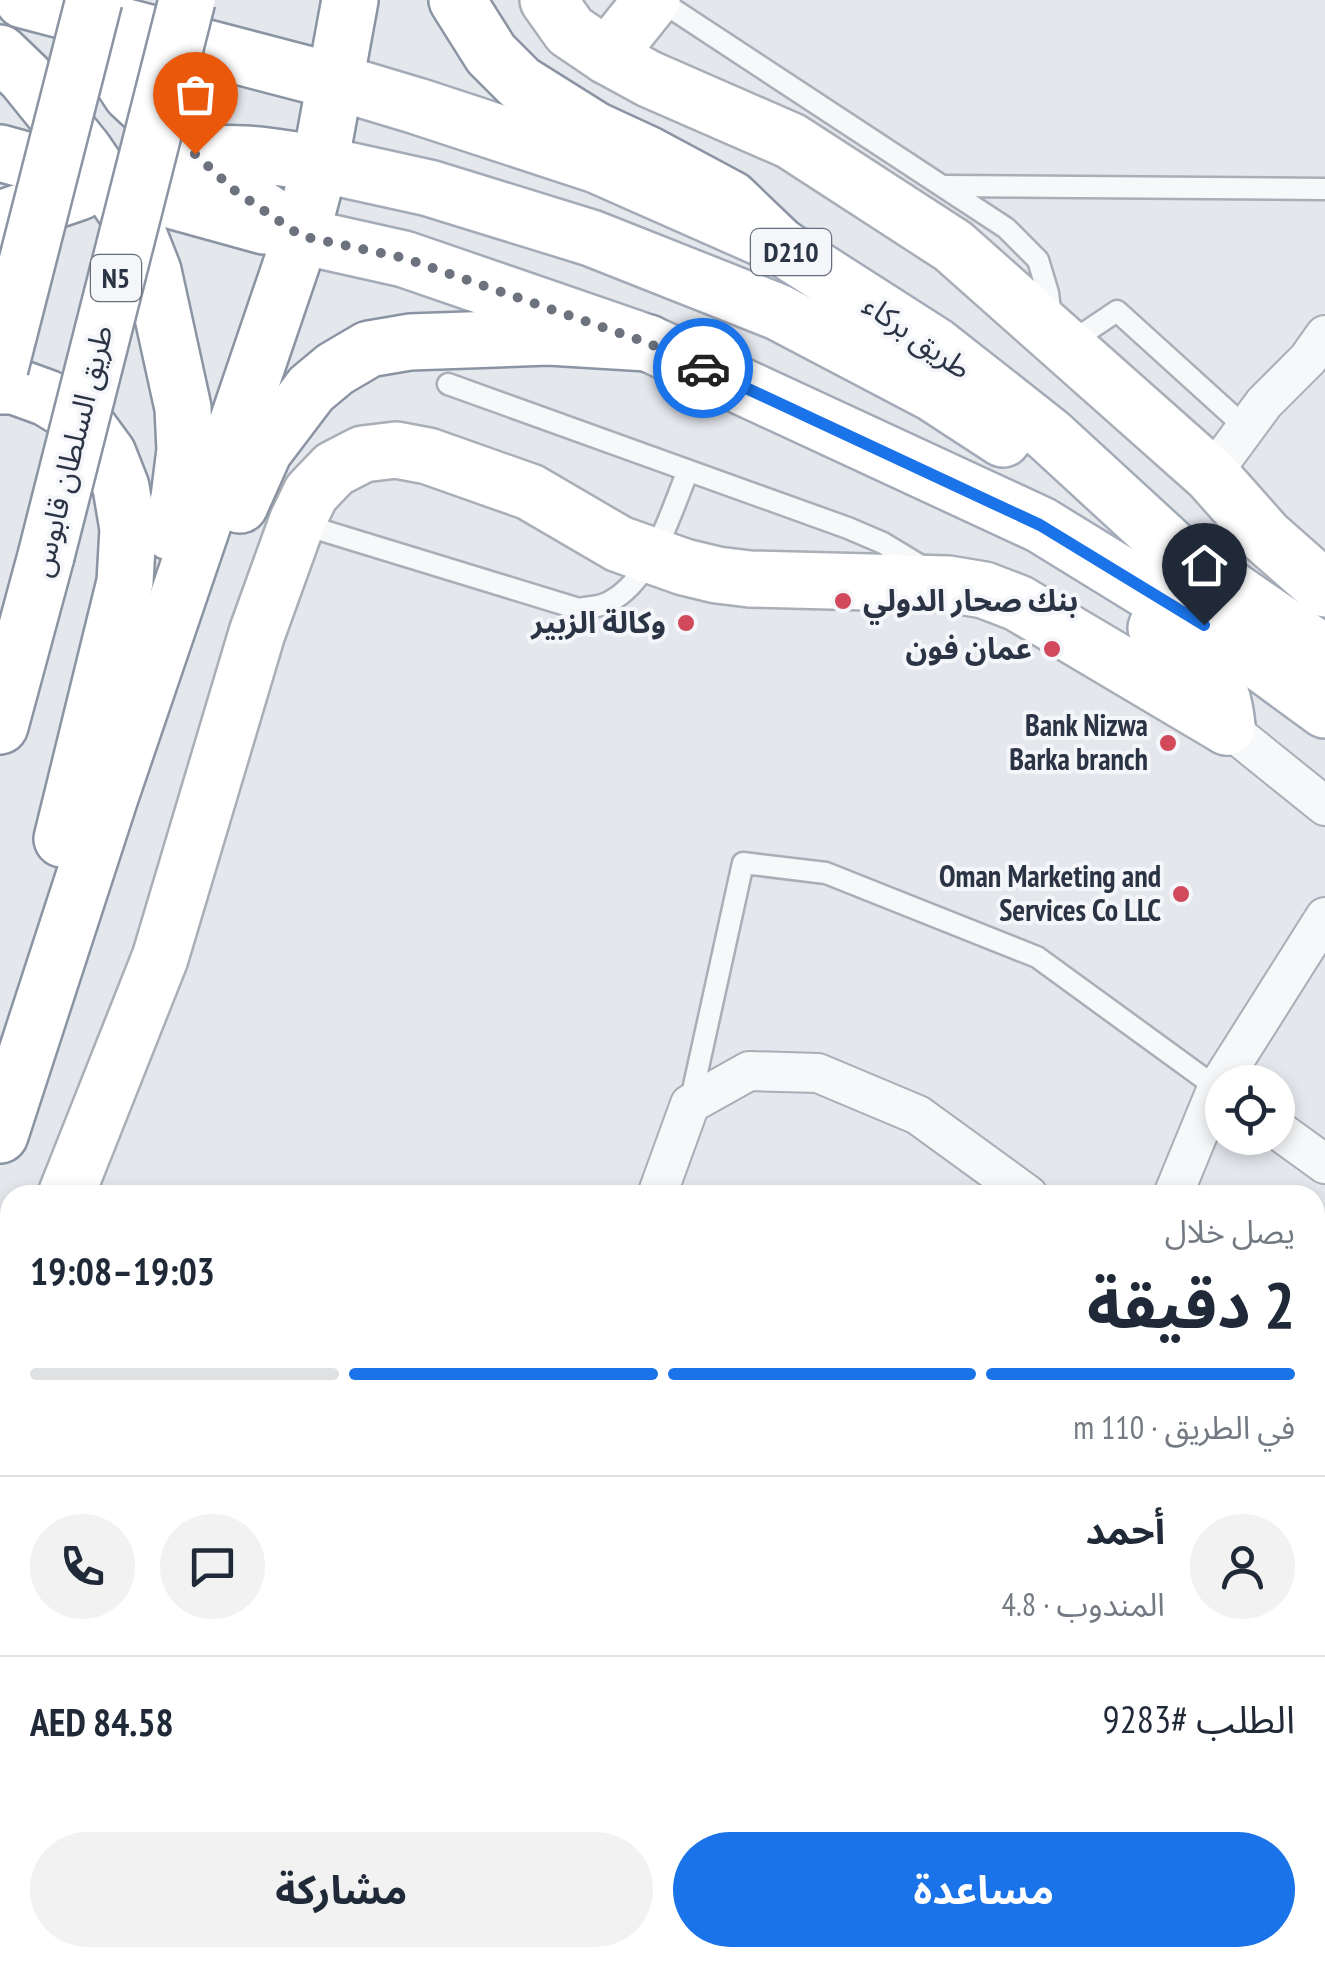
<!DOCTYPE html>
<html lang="ar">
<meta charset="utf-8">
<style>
body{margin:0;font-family:"PT Sans Narrow","Noto Sans Arabic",sans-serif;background:#f2f2f3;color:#1f2937;direction:rtl;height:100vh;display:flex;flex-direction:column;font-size:38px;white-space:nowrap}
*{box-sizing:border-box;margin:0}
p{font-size:32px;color:#747a83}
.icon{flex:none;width:55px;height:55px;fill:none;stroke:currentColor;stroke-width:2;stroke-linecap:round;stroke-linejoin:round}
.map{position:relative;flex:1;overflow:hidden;direction:ltr}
.details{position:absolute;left:0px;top:1185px;width:1325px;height:782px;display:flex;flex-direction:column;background:#fff;border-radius:30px 30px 0 0;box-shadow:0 5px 15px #0003;direction:rtl}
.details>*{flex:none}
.fabs{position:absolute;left:1205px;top:1065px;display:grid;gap:20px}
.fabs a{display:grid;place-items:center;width:90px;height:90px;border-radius:50%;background:#fff;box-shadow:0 5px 15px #0003;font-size:50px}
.pin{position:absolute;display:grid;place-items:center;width:85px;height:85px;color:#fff;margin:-102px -42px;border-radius:50% 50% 50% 0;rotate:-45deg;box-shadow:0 0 10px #0007}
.pin .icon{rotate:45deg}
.courier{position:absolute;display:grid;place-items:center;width:100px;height:100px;margin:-50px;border:8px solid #1a73e8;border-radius:50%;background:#fff;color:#222;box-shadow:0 2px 12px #0007}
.summary em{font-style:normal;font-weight:700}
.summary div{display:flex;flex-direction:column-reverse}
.summary{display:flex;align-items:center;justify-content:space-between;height:170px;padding:0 30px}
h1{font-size:65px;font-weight:700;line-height:75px}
.bar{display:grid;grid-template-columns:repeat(4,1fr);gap:15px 10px;align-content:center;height:120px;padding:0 30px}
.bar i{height:12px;border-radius:8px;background:#e0e1e3}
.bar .current{background:#1a73e8}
.bar p{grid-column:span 4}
.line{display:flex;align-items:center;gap:25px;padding:0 30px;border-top:2px solid #e0e1e3}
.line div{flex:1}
.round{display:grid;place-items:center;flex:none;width:105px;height:105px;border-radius:52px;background:#f2f2f3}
.action{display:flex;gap:20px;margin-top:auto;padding:20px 30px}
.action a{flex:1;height:115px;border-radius:60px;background:#1a73e8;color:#fff;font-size:40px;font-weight:700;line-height:115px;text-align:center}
.action a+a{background:#f2f2f3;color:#1f2937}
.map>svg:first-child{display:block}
</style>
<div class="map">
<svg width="1325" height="1966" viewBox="0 0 1325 1966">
<rect width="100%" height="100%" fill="#e4e7ec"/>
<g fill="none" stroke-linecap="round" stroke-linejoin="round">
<defs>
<g id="lane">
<polyline points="659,0 1006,228 1038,260 1048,293 1051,317"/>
<polyline points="943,186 1325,189"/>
<polyline points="1068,344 1117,311 1246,428"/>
<polyline points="448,384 848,528 883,543 926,569"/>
<path d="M298,523L579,609C588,607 601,607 609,602C653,579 670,513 688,471"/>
<polyline points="690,1104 743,863 826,873 1037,957 1217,1088"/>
<polyline points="1315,1917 1325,1890"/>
<polyline points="1297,1966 1300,1958"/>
</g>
<g id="street">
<polyline points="1211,475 1264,403 1308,359 1325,335"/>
<polyline points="1227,727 1325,806"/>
<polyline points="1278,1130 1325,1164"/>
<polyline points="657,1195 690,1104 749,1071 818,1073 918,1115 1028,1195"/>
<polyline points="1173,1195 1217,1088 1325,917"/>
<polyline points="850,1966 854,1958"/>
</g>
<g id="secondary">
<polyline points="548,0 570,31 607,56 649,79 791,141 953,246 1211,475 1266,537 1325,589"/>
<polyline points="607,56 652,0"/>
<polyline points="66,1195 160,958 257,633 297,522 311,493 334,469 363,454 396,450 428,456 530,492 619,544 684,567 717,575 750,579 948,584 984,590 1018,603 1227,727"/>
<polyline points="0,1360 10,1335"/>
</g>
<g id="primary">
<polyline points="337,82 417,106 597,165 780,246 936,346 1049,435 1173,549 1325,654"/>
<polyline points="320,164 429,188 591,238 778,312 934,394 1003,439"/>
<polyline points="301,236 404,259 648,343 1041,525 1236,645 1325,710"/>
<path d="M1156,628C1199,657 1223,672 1227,727"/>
</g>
<g id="highway">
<polyline points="23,0 337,82"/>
<polyline points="69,0 131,94 234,190 301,236"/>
<polyline points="457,0 491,54 520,83 595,130 647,154 731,199 780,246"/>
<polyline points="0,53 25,77 84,150 134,223 153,271 183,408 185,450 179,498 170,532"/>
<polyline points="0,153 264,226"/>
<path d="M175,160C224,147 272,156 320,164"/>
<polyline points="0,219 79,192"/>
<polyline points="0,386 14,386 47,398 83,420 108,454 121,487 128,529 125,582 62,839"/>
<polyline points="240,505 264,451 311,389 335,369 369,349 410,342 549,337 648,343"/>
<polyline points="0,726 46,556"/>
<polyline points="0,1135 110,797 301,236 320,164 350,0"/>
</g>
</defs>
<use href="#lane" stroke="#a9aeb7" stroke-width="25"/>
<use href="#street" stroke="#a9aeb7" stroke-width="42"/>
<use href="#secondary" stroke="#a9aeb7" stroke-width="60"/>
<use href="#primary" stroke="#a3abb8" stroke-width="60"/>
<use href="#highway" stroke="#8b94a3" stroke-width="60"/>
<use href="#lane" stroke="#f7f8fa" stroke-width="20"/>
<use href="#street" stroke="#f7f8fa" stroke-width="38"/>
<use href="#secondary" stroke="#fff" stroke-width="55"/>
<use href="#primary" stroke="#fff" stroke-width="55"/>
<use href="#highway" stroke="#fff" stroke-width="55"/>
<defs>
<g id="highway-bridge">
<polyline points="0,368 94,0"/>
<polyline points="46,556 187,0"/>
</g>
</defs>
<use href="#highway-bridge" stroke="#8b94a3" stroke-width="60" stroke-linecap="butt"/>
<use href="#highway-bridge" stroke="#fff" stroke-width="55"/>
</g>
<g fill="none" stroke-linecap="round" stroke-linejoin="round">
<polyline stroke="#6c737f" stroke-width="10" stroke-dasharray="0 18" points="195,154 234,190 301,236 404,258 648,343 703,368"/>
<polyline stroke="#1a73e8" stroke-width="12" points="703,368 1040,525 1204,625"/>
</g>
<g fill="#d1495b" stroke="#f4f6f9" stroke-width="4">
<circle cx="843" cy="601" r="10"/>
<circle cx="686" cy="623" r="10"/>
<circle cx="1052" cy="649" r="10"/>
<circle cx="1168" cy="743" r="10"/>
<circle cx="1181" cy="894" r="10"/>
</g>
<g text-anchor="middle" stroke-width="8" stroke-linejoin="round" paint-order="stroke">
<g fill="#f4f6f9" stroke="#676e7b" stroke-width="2.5">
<rect x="751" y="229" width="80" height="46" rx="8"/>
<rect x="91" y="255" width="50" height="46" rx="8"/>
</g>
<g font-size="28" font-weight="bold" fill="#2b3445">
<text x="791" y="262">D210</text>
<text x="116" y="288">N5</text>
</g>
<g font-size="30" fill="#2b3445" stroke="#f4f6f9">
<text transform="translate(917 337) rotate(35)" y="10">طريق بركاء</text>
<text transform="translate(72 451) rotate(-76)" y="10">طريق السلطان قابوس</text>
</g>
<g font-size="30" font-weight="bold" fill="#2b3445" stroke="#f4f6f9" text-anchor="end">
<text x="863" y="611" text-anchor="start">بنك صحار الدولي</text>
<text x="666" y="633">وكالة الزبير</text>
<text x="1032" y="659">عمان فون</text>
<text x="1148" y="736">Bank Nizwa<tspan x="1148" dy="34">Barka branch</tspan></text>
<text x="1161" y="887">Oman Marketing and<tspan x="1161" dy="34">Services Co LLC</tspan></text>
</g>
</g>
</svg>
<div class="fabs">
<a><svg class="icon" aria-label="locate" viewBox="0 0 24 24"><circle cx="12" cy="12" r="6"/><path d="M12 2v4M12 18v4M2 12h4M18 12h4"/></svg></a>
</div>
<div class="pin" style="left:195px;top:154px;background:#ea580c"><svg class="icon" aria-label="bag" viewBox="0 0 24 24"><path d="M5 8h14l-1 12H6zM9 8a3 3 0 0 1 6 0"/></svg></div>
<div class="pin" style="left:1204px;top:625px;background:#1f2937"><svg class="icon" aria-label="home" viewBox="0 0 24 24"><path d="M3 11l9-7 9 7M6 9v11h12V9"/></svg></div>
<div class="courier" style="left:703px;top:368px"><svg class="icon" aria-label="car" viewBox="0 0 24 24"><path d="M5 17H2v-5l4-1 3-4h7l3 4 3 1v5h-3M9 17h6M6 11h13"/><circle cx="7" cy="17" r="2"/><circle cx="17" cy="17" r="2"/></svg></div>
<section class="details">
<div class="summary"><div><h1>2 دقيقة</h1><p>يصل خلال</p></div><em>19:03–19:08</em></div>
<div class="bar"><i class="current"></i><i class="current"></i><i class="current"></i><i></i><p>في الطريق · 110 m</p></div>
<div class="line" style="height:180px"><a class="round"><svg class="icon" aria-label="person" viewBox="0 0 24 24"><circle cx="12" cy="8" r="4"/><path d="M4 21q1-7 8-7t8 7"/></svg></a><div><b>أحمد</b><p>المندوب · 4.8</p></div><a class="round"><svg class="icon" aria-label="chat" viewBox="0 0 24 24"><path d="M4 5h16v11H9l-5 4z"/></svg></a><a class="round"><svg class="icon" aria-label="phone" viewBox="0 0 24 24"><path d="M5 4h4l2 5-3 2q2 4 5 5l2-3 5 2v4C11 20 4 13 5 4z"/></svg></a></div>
<div class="line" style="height:130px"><div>الطلب #9283</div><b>AED 84.58</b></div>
<div class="action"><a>مساعدة</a><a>مشاركة</a></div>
</section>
</div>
